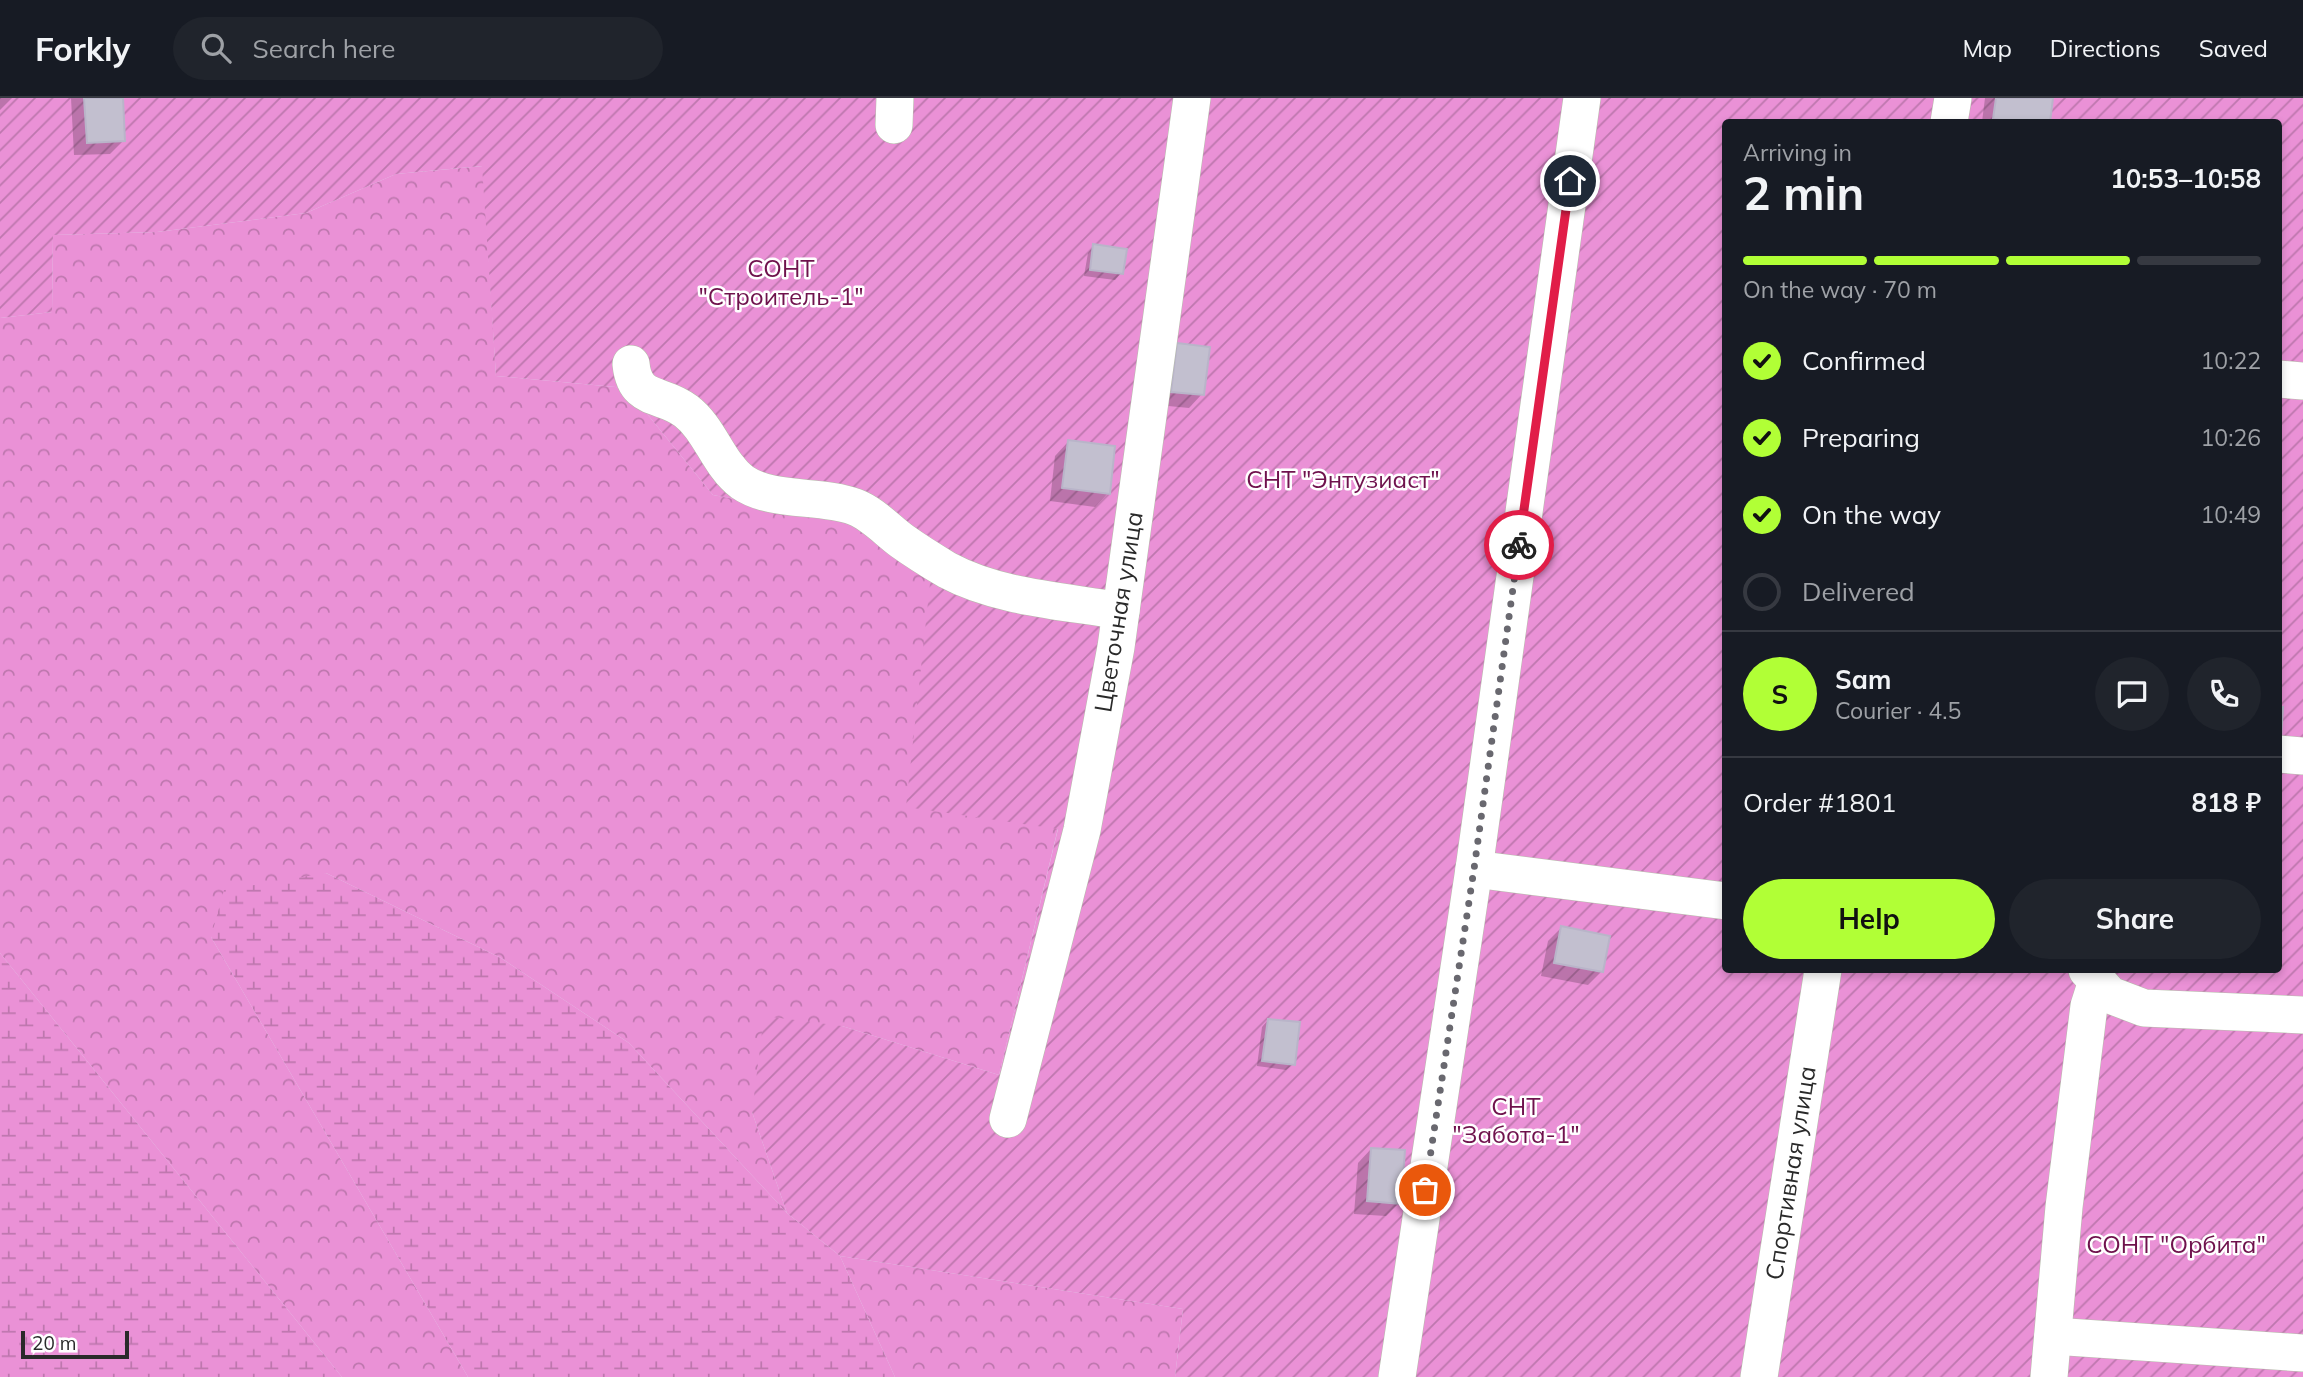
<!DOCTYPE html>
<meta charset="utf-8">
<style>
body{margin:0;font-family:Mulish,sans-serif;background:#20242c;color:#f1f3f6;height:100vh;display:flex;flex-direction:column;font-size:26px;white-space:nowrap}
*{box-sizing:border-box;margin:0}
p{font-size:23px;color:#9ea1a6}
.icon{flex:none;width:38px;height:38px;fill:none;stroke:currentColor;stroke-width:2;stroke-linecap:round;stroke-linejoin:round}
.map{position:relative;flex:1;overflow:hidden}
.drawer{position:absolute;left:1722px;top:21px;width:560px;height:854px;display:flex;flex-direction:column;background:#171b24;border-radius:7px;box-shadow:0 4px 10px #0003}
.drawer>*{flex:none}
.scale{position:absolute;left:21px;bottom:18px;width:108px;box-sizing:border-box;padding-left:7px;border:4px solid #2a2a2a;border-top:0;font-size:19px;line-height:24px;white-space:nowrap;color:#2a2a2a;-webkit-text-stroke:5px #fff;paint-order:stroke}
.pin{position:absolute;display:grid;place-items:center;width:60px;height:60px;color:#fff;margin:-30px;border:4px solid #fff;border-radius:50%;box-shadow:0 2px 7px #0007}
.courier{position:absolute;display:grid;place-items:center;width:70px;height:70px;margin:-35px;border:5px solid #e11d48;border-radius:50%;background:#fff;color:#222;box-shadow:0 2px 9px #0007}
.headline em{font-style:normal;font-weight:700}
.headline div{display:flex;flex-direction:column-reverse}
.headline{display:flex;align-items:center;justify-content:space-between;height:119px;padding:0 21px}
h1{font-size:46px;font-weight:700;line-height:52px}
.bar{display:grid;grid-template-columns:repeat(4,1fr);gap:10px 7px;align-content:center;height:84px;padding:0 21px}
.bar i{height:9px;border-radius:5px;background:#363941}
.bar .current{background:#b1ff36}
.bar p{grid-column:span 4}
.line{display:flex;align-items:center;gap:18px;padding:0 21px;border-top:2px solid #363941}
.line div{flex:1}
.round{display:grid;place-items:center;flex:none;width:74px;height:74px;border-radius:37px;background:#20242c}
ol{padding:0 21px;list-style:none}
li{display:flex;align-items:center;gap:21px;height:77px}
li p{margin-inline-start:auto}
li .icon{padding:7px;border-radius:50%;background:#b1ff36;color:#111;stroke-width:4}
li:last-child{color:#9ea1a6}
li i{width:38px;height:38px;border:4px solid #363941;border-radius:50%}
.button{display:flex;gap:14px;margin-top:auto;padding:14px 21px}
.button a{flex:1;height:80px;border-radius:42px;background:#b1ff36;color:#111;font-size:28px;font-weight:700;line-height:80px;text-align:center}
.button a+a{background:#20242c;color:#f1f3f6}
header{display:flex;align-items:center;gap:42px;box-sizing:border-box;height:98px;padding:0 35px;background:#171b24;border-bottom:2px solid #363941}
header strong{font-size:33px}
nav{display:flex;gap:38px;margin-inline-start:auto;font-size:24px}
.search{width:490px;height:63px;background:#20242c;display:flex;align-items:center;gap:18px;box-sizing:border-box;padding:0 24px;border-radius:38px;color:#9ea1a6;font-size:26px}
.map>svg:first-child{display:block}
</style>
<header>
<strong>Forkly</strong>
<div class="search"><svg class="icon" aria-label="search" viewBox="0 0 24 24"><circle cx="10" cy="10" r="6"/><path d="M15 15l6 6"/></svg>Search here</div>
<nav><a>Map</a><a>Directions</a><a>Saved</a></nav>
</header>
<div class="map">
<svg width="2303" height="1279" viewBox="0 0 2303 1279">
<defs>
<pattern id="forest-crowns" width="20" height="18" patternUnits="userSpaceOnUse" patternTransform="scale(1.75)"><rect width="20" height="18" fill="#ea91d6"/><path d="M2 6a3 3 0 1 1 6 0M12 15a3 3 0 1 1 6 0" fill="none" stroke="#be77ae"/></pattern>
<pattern id="wetland-marsh" width="20" height="14" patternUnits="userSpaceOnUse" patternTransform="scale(1.75)"><rect width="20" height="14" fill="#ea91d6"/><path d="M1 5h8M5 5V1M11 12h8M15 12V8" fill="none" stroke="#be77ae"/></pattern>
<pattern id="garden-furrows" width="10" height="10" patternUnits="userSpaceOnUse" patternTransform="scale(1.75)"><rect width="10" height="10" fill="#ea91d6"/><path d="M-1 1l2-2M0 10L10 0M9 11l2-2" fill="none" stroke="#be77ae"/></pattern>
</defs>
<rect width="100%" height="100%" fill="#dddbee"/>
<g fill="url(#forest-crowns)">
<polygon points="483,68 496,278 626,290 713,397 935,438 1058,730 999,977 842,928 752,1014 787,1115 629,945 501,860 326,775 211,839 468,1279 342,1279 0,855 0,220 52,214 53,137 157,134 306,115 396,76"/>
<polygon points="840,1158 1183,1211 1175,1279 895,1279"/>
</g>
<g fill="url(#wetland-marsh)">
<polygon points="326,775 501,860 629,945 787,1115 840,1158 895,1279 468,1279 211,839 224,792"/>
<polygon points="0,855 342,1279 0,1279"/>
</g>
<path fill="url(#garden-furrows)" fill-rule="evenodd" d="M0,0H2303V1279H1175L1183,1211L840,1158L787,1115L752,1014L764,918L842,928L999,977L1058,731L906,709L935,439L713,397L626,290L496,278L482,68L396,76L306,115L157,134L53,137L52,214L0,220ZM1726,24H2278V872H1726Z"/>
<g fill="#0003">
<polygon points="0,0 12,0 0,12"/>
<polygon points="71,0 121,0 124,42 110,56 74,57"/>
<polygon points="1985,0 2051,0 2048,24 1982,24"/>
<polygon points="1094,148 1121,175 1115,182 1084,178 1088,155"/>
<polygon points="1178,247 1202,296 1189,310 1158,307 1164,260"/>
<polygon points="1068,344 1108,395 1095,409 1050,403 1055,358"/>
<polygon points="1561,830 1602,873 1588,887 1541,878 1548,843"/>
<polygon points="1268,922 1293,966 1286,972 1257,968 1262,929"/>
<polygon points="1371,1051 1399,1105 1386,1118 1354,1116 1358,1065"/>
</g>
<g fill="#c2bfcf" stroke="#b9b4c9" stroke-width="2">
<polygon points="84,0 123,0 125,43 87,45"/>
<polygon points="1996,0 2053,0 2050,24 2016,24 1993,21"/>
<polygon points="1093,146 1127,151 1123,176 1090,172"/>
<polygon points="1177,245 1210,249 1204,297 1171,294"/>
<polygon points="1068,342 1115,348 1110,396 1062,390"/>
<polygon points="2278,609 2283,609 2281,641 2278,640"/>
<polygon points="1561,828 1610,838 1603,874 1554,865"/>
<polygon points="1268,921 1300,924 1295,967 1262,963"/>
<polygon points="1371,1050 1405,1052 1401,1106 1367,1103"/>
</g>
<g fill="none" stroke-linecap="round" stroke-linejoin="round">
<defs>
<g id="minor">
<polyline points="1949,24 1953,0"/>
<polyline points="894,27 895,0"/>
<path d="M631,266C635,305 662,294 686,313C710,331 718,366 742,384C772,405 821,396 855,409C873,416 887,432 902,443C916,453 932,463 947,472C999,500 1064,503 1121,513"/>
<polyline points="2278,281 2303,283"/>
<polyline points="2278,656 2303,658"/>
<polyline points="1474,771 1726,803"/>
<polyline points="2087,872 2110,897 2144,910 2303,917"/>
<polyline points="1008,1021 1082,732 1116,549 1192,0"/>
<polyline points="2053,1238 2303,1255"/>
<polyline points="1397,1279 1474,771 1582,0"/>
<polyline points="1759,1279 1823,872"/>
<polyline points="2049,1279 2064,1109 2089,908 2097,883"/>
</g>
</defs>
<use href="#minor" stroke="#b6bcab" stroke-width="38"/>
<use href="#minor" stroke="#fff" stroke-width="37"/>
</g>
<g fill="none" stroke-linecap="round" stroke-linejoin="round">
<polyline stroke="#69686f" stroke-width="7" stroke-dasharray="0 12.6" points="1425,1092 1474,771 1519,447"/>
<polyline stroke="#e11d48" stroke-width="9" points="1519,447 1570,83"/>
</g>
<g text-anchor="middle" stroke-width="5" stroke-linejoin="round" paint-order="stroke">
<g font-size="24" fill="#6f124d" stroke="#fff">
<text x="781" y="179">СОНТ<tspan x="781" dy="28">"Строитель-1"</tspan></text>
<text x="1343" y="390">СНТ "Энтузиаст"</text>
<text x="1516" y="1017">СНТ<tspan x="1516" dy="28">"Забота-1"</tspan></text>
<text x="2176" y="1155">СОНТ "Орбита"</text>
</g>
<g font-size="24" fill="#2a2a2a" stroke="#fff">
<text transform="translate(1119 514) rotate(-81)" y="8">Цветочная улица</text>
<text transform="translate(1791 1075) rotate(-81)" y="8">Спортивная улица</text>
</g>
</g>
</svg>
<div class="scale">20 m</div>
<div class="pin" style="left:1425px;top:1092px;background:#ea580c"><svg class="icon" aria-label="bag" viewBox="0 0 24 24"><path d="M5 8h14l-1 12H6zM9 8a3 3 0 0 1 6 0"/></svg></div>
<div class="pin" style="left:1570px;top:83px;background:#1f2937"><svg class="icon" aria-label="home" viewBox="0 0 24 24"><path d="M3 11l9-7 9 7M6 9v11h12V9"/></svg></div>
<div class="courier" style="left:1519px;top:447px"><svg class="icon" aria-label="bike" viewBox="0 0 24 24"><circle cx="6" cy="16" r="4"/><circle cx="18" cy="16" r="4"/><path d="M6 16l4-8h5l3 8M10 8l3 8H6M13 5h3"/></svg></div>
<section class="drawer">
<div class="headline"><div><h1>2 min</h1><p>Arriving in</p></div><em>10:53–10:58</em></div>
<div class="bar"><i class="current"></i><i class="current"></i><i class="current"></i><i></i><p>On the way · 70 m</p></div>
<ol>
<li><svg class="icon" aria-label="check" viewBox="0 0 24 24"><path d="M5 12l5 5 9-10"/></svg>Confirmed<p>10:22</p></li>
<li><svg class="icon" aria-label="check" viewBox="0 0 24 24"><path d="M5 12l5 5 9-10"/></svg>Preparing<p>10:26</p></li>
<li><svg class="icon" aria-label="check" viewBox="0 0 24 24"><path d="M5 12l5 5 9-10"/></svg>On the way<p>10:49</p></li>
<li><i></i>Delivered</li>
</ol>
<div class="line" style="height:126px"><b class="round" style="background:#b1ff36;color:#111">S</b><div><b>Sam</b><p>Courier · 4.5</p></div><a class="round"><svg class="icon" aria-label="chat" viewBox="0 0 24 24"><path d="M4 5h16v11H9l-5 4z"/></svg></a><a class="round"><svg class="icon" aria-label="phone" viewBox="0 0 24 24"><path d="M5 4h4l2 5-3 2q2 4 5 5l2-3 5 2v4C11 20 4 13 5 4z"/></svg></a></div>
<div class="line" style="height:91px"><div>Order #1801</div><b>818 ₽</b></div>
<div class="button"><a>Help</a><a>Share</a></div>
</section>
</div>
